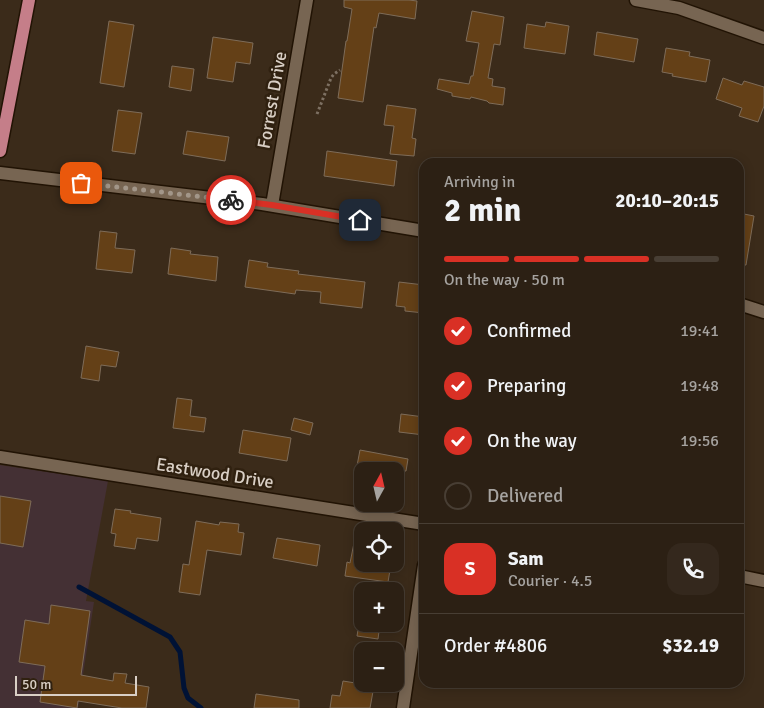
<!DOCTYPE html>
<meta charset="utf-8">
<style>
body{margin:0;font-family:Signika,sans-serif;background:#34281d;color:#f1f3f6;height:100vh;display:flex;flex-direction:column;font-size:19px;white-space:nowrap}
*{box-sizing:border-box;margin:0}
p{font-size:16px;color:#a6a3a0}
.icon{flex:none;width:28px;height:28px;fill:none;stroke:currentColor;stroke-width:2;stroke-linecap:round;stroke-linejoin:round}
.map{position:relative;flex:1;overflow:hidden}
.panel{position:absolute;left:419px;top:158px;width:325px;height:530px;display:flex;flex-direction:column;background:#2c2014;border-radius:15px;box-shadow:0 2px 12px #0003,0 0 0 1px #483e34}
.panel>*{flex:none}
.needle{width:32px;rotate:8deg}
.controls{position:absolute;left:354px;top:462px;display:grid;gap:10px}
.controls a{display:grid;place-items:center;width:50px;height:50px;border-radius:10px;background:#2c2014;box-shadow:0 2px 12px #0003,0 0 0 1px #483e34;font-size:25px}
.scale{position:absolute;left:15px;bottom:12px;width:122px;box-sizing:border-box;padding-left:5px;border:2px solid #d9cfc5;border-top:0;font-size:14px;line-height:18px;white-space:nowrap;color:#d9cfc5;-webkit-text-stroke:4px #302110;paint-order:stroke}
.pin{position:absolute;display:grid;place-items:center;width:42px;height:42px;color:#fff;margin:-21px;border-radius:10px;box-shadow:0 2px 8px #0006}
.courier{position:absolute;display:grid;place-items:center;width:50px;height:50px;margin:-25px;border:4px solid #d93025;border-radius:50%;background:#fff;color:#222;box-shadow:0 1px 6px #0007}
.head em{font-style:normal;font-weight:700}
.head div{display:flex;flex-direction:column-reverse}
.head{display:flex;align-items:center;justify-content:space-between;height:85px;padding:0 25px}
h1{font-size:32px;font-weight:700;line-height:38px}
.bar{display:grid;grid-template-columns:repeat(4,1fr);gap:8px 5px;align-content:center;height:60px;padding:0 25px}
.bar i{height:6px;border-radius:4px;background:#483e34}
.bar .current{background:#d93025}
.bar p{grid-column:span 4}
.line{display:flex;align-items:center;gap:12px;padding:0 25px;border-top:1px solid #483e34}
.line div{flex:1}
.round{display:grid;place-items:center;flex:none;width:52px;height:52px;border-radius:15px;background:#34281d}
ol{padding:0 25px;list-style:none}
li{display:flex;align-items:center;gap:15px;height:55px}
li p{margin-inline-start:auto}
li .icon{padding:5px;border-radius:50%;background:#d93025;color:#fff;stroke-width:4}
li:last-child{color:#a6a3a0}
li i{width:28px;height:28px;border:2px solid #483e34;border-radius:50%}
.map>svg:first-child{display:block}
</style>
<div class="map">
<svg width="764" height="708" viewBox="0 0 764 708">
<rect width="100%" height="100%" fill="#3b2b1a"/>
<polygon fill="#443034" points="0,465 108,481 86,601 94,602 78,708 0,708"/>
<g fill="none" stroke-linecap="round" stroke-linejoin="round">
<polyline stroke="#001235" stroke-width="5" points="79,587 170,637 180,652 184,688 188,698 201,708"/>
</g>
<g fill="#644017" stroke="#7e6c59">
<polygon points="344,0 409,0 417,1 415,19 379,13 376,28 374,27 363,102 338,98 346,41 347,41 352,9 344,7"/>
<polygon points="472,11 504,17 500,45 494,44 488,78 493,79 492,86 505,88 503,105 489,103 487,101 471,97 470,99 452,96 452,93 437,89 439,79 469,84 471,76 473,76 479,43 466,41"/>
<polygon points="109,21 134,25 124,87 100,83"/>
<polygon points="546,22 569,26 565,54 524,48 527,24 545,27"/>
<polygon points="597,32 638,39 634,62 594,55"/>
<polygon points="213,37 253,43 250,64 236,62 233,82 207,78"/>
<polygon points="666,48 690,52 689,56 710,60 706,82 672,76 673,74 662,72"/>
<polygon points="172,66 194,69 191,91 169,87"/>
<polygon points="723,78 742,85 744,81 764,87 764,106 758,122 739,116 742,108 716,99"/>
<polygon points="387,105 416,109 412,138 416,139 414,156 390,154 394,126 384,125"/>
<polygon points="118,110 142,113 135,154 112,151"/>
<polygon points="187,131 229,137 225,161 183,154"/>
<polygon points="327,151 397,161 394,186 324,176"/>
<polygon points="739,213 754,216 746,265 739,265"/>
<polygon points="100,231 117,233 115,248 135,250 132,273 96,269"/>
<polygon points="171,248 191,251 190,254 218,257 216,281 168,274"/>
<polygon points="249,260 268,263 267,267 299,271 298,274 365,282 362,308 320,303 321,292 296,290 295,294 245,287"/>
<polygon points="399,282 424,285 424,313 405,311 405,307 396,306"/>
<polygon points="86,346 119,352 116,367 101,365 99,381 81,378"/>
<polygon points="177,398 192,400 190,416 206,418 204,432 173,428"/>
<polygon points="401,414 424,417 424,435 399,432"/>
<polygon points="294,418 313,423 310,435 291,430"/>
<polygon points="243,430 291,438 287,461 239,453"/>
<polygon points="360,450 408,459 406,471 356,471"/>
<polygon points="0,496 31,501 23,547 0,543"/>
<polygon points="115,509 131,511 130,513 161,518 158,541 137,538 135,549 114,546 116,534 111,533"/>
<polygon points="196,521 219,525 220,522 239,524 238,532 244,533 241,555 207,550 200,595 179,592 183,564 189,565"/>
<polygon points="356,533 362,533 362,564 391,564 388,582 345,576 347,562 350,563"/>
<polygon points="277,538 320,545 317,566 273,558"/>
<polygon points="51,605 90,611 81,675 113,681 114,673 127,674 125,683 149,687 146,708 122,708 78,701 77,708 40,702 45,666 19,662 25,620 49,624"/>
<polygon points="359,624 380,624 378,639 357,636"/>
<polygon points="343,681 374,686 370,708 330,708 332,695 340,696"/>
<polygon points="256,694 299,700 299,708 254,708"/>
</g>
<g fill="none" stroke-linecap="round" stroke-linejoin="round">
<defs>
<g id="minor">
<polyline points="636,0 679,8 764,38"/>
<polyline points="0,173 262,204 424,231"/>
<polyline points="272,205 307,0"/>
<polyline points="739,304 764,312"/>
<polyline points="0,457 424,524"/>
<polyline points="739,576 764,581"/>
<polyline points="403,708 424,565"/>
</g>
<polyline id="major" points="0,151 29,0"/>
</defs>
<use href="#minor" stroke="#211304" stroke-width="15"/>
<use href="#major" stroke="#211304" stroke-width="15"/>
<polyline stroke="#7d7062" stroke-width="3" stroke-dasharray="2.5 2.5" stroke-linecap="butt" points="317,114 331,78 334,74 340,70"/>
<use href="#minor" stroke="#776552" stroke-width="12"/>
<use href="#major" stroke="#c57e89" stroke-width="12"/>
</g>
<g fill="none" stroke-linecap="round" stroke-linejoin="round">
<polyline stroke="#a29689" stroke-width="5" stroke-dasharray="0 9" points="81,183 231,200"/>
<polyline stroke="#d93025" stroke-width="6" points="231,200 272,205 360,220"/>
</g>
<g text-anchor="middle" stroke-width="5" stroke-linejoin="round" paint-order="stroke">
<g font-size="18" fill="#d9cfc5" stroke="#302110">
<text transform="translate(272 100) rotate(-80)" y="6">Forrest Drive</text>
<text transform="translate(215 473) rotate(9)" y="6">Eastwood Drive</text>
</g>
</g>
</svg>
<div class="controls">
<a><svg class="needle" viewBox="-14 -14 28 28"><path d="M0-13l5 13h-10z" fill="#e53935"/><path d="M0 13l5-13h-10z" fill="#a6a3a0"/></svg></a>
<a><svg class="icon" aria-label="locate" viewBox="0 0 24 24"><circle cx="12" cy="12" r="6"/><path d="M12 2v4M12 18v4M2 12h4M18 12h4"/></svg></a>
<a>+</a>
<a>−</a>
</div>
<div class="scale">50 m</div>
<div class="pin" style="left:81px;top:183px;background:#ea580c"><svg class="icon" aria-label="bag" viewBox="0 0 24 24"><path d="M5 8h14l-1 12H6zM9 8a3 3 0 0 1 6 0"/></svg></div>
<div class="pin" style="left:360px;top:220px;background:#1f2937"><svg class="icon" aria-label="home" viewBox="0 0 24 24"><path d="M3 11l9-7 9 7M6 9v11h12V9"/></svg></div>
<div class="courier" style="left:231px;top:200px"><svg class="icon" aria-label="bike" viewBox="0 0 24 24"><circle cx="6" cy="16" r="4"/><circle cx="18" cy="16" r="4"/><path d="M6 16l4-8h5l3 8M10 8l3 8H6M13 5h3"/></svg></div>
<section class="panel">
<div class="head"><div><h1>2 min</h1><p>Arriving in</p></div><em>20:10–20:15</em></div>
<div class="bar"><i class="current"></i><i class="current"></i><i class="current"></i><i></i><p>On the way · 50 m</p></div>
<ol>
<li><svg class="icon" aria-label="check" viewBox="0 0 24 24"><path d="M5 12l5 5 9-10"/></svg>Confirmed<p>19:41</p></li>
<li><svg class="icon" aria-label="check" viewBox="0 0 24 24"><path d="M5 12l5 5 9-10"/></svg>Preparing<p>19:48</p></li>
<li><svg class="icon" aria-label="check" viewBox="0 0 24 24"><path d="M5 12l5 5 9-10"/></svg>On the way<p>19:56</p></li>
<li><i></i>Delivered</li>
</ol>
<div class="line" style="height:90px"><b class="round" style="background:#d93025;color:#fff">S</b><div><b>Sam</b><p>Courier · 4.5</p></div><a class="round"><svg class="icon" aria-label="phone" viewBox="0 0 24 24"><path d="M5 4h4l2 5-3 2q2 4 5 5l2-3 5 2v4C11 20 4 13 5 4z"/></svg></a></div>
<div class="line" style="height:65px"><div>Order #4806</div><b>$32.19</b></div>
</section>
</div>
